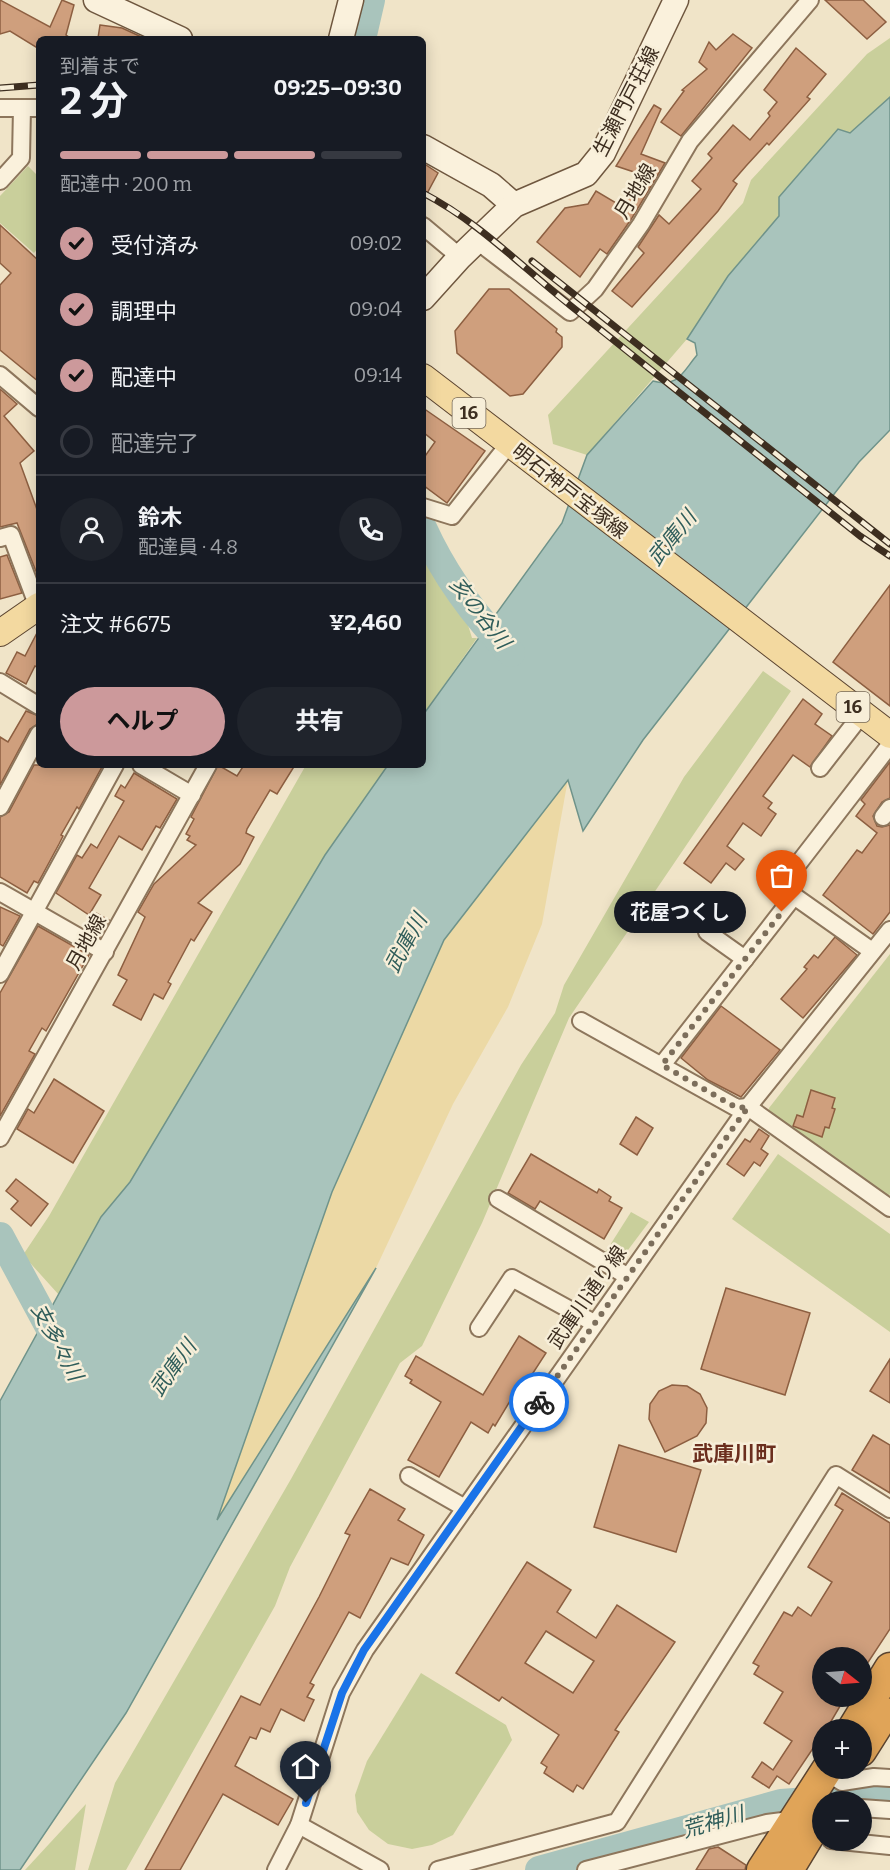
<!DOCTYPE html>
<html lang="ja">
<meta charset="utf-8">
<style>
body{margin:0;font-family:Bitter,"Noto Sans JP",serif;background:#20242c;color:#f1f3f6;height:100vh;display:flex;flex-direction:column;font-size:22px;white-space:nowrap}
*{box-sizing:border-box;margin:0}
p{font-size:20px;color:#9ea1a6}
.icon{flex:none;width:33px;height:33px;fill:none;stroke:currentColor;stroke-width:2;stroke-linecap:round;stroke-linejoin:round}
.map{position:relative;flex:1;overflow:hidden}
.panel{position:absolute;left:36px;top:36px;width:390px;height:732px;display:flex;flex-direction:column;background:#171b24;border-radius:9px;box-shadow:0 3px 15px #0003}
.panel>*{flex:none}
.needle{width:39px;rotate:107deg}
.buttons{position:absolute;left:812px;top:1647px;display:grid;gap:12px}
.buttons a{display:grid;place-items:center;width:60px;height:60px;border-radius:50%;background:#171b24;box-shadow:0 3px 15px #0003;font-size:30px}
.pin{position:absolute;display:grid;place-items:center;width:51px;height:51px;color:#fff;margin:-62px -26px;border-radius:50% 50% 50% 0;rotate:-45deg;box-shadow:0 0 6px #0007}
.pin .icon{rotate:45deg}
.courier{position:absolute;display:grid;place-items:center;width:60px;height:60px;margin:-30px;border:4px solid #1a73e8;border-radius:50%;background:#fff;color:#222;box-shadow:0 2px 8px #0007}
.bubble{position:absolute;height:42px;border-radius:21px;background:#171b24;box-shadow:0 3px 15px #0003;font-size:20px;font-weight:700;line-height:42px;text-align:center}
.overview em{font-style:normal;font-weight:700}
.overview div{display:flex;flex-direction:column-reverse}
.overview{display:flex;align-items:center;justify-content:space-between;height:102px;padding:0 24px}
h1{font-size:39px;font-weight:700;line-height:45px}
.bar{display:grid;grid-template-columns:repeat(4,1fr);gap:9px 6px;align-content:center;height:72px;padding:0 24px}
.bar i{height:8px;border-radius:4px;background:#363941}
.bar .on{background:#cc999b}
.bar p{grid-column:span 4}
.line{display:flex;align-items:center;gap:15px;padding:0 24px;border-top:2px solid #363941}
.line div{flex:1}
.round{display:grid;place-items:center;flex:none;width:63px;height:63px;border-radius:32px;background:#20242c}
ol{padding:0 24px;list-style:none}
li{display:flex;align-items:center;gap:18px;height:66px}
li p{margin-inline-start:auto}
li .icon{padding:6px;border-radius:50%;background:#cc999b;color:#111;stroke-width:4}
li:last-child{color:#9ea1a6}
li i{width:33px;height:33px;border:3px solid #363941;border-radius:50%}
.cta{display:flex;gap:12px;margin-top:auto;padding:12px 24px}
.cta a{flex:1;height:69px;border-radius:36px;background:#cc999b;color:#111;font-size:24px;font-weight:700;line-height:69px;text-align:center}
.cta a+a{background:#20242c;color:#f1f3f6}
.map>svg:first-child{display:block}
</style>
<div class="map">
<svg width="890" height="1870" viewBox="0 0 890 1870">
<rect width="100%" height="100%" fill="#f0e4c8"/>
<g fill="#c9cf9b">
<polygon points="890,38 890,97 850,133 838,130 779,197 779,216 728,276 687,339 587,455 553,444 548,415 743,203 751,180 867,54"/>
<polygon points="28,166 39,177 39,247 34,253 0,223 0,196"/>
<polygon points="426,553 449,592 461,602 472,638 477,638 423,715 423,558"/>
<polygon points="763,671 791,691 569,1018 482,1223 422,1346 400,1363 290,1567 275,1606 126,1870 88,1870 115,1783 291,1479 521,1065 555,1013 564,985 684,777"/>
<polygon points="306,765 388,765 325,855 130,1182 101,1217 59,1295 23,1255 49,1216"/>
<polygon points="890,954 890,1194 886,1200 767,1116 769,1108"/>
<polygon points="778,1154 890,1234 890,1332 732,1219"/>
<polygon points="631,1212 649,1222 619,1262 605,1253"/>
<polygon points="421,1673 506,1725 512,1740 453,1835 432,1845 412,1849 388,1844 369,1830 357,1812 355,1795 367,1761"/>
<polygon points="86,1804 75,1870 25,1870"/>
</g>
<polygon fill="#ecd9a5" points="568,779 542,924 508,1007 453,1104 376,1268 215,1524 332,1192 444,940"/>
<path fill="#a9c4bc" stroke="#6f938a" stroke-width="1.5" d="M890,97V430L859,462L643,740L583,831L568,780L444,940L332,1192L217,1520L376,1268L126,1713L20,1870H0V1401L101,1217L130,1182L325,855L388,765H423V715L562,523L587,455L653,381C678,388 682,373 697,355L695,343L687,339L728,276L779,216V197L838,129L850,133Z"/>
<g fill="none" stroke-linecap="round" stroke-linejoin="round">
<g stroke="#a9c4bc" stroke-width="28">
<polyline points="362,39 371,0"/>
<path d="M423,528C444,574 476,618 511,653"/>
<polyline points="0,1236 63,1353"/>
<polyline points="539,1870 781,1803 890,1795"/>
</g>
</g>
<g fill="#cf9f7d" stroke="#8d5f41" stroke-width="1.5" fill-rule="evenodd">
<polygon points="0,0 50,27 62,0 74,5 66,35 72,39 39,39 39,49 10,31 0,34"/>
<polygon points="825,0 863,0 886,22 867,39"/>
<polygon points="100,25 122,28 146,39 98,38"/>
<polygon points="733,34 752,48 681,136 661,122 684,91 682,90 707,69 699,62 709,42 716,50"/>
<polygon points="796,48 826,74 807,97 810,99 769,145 767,143 746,166 733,181 737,184 718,211 632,307 612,291 644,253 638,247 659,215 669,224 701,189 692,181 712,158 708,154 733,125 750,140 770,116 768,113 777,102 764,90"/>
<polygon points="654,105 661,109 641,154 665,163 632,218 607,254 600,249 580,277 537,242 565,208 588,204 596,191 621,206 637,173 616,166"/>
<polygon points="423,163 438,173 423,201"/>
<polygon points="0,225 39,261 39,382 0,350 0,285 11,273 0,263"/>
<polygon points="489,289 509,289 557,329 556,332 562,337 562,347 523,394 510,396 457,353 455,331"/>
<polygon points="0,389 17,404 4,416 34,451 20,463 39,515 39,579 17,523 0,527"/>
<polygon points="423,408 485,451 447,503 423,485 423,459 435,442 423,432"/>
<polygon points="7,555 22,593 0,599 0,557"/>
<polygon points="890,585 890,706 833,662"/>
<polygon points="39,629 39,668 35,666 26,684 6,673 17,652 25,656"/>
<polygon points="803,699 822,714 815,724 832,736 810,767 793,755 763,796 772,803 768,808 776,814 761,836 743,823 727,846 744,859 735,870 726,863 711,883 684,863"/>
<polygon points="26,711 39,716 39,723 30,729 0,785 0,737 8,742"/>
<polygon points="890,762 890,798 882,802 873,816 877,826 882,827 890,825 890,912 873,934 823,895 857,850 862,853 877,833 856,816 865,804 861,800"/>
<polygon points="34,765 103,765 79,809 77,807 61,835 63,836 59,844 38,883 34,881 27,893 0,877 0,817 9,812"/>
<polygon points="218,765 237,776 244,765 295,765 277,794 270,790 247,829 246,833 254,837 240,864 198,903 212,912 194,941 191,939 168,982 171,984 163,999 154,994 141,1020 113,1005 127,980 118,975 145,917 138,912 154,884 196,845 187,840 190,836 186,834 194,819 191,817"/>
<polygon points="134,773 177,799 160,828 156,826 142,850 119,836 89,888 101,895 89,915 56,893 77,855 82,858 91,844 97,848 124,801 115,796 121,785 125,788"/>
<polygon points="0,907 20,916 3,946 0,944"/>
<polygon points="96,913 109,920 100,937 87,930"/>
<polygon points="38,926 89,955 46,1031 42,1028 29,1051 35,1054 0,1116 0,993"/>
<polygon points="835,937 857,955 803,1018 781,999 807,969 804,967 814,955 818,958"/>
<polygon points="721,1006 780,1050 741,1097 708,1080 681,1058"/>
<polygon points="54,1079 104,1111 73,1163 17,1129 28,1109 34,1113"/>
<polygon points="811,1090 835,1098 832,1108 835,1109 829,1128 825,1127 822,1137 793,1126 797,1115 803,1117"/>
<polygon points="636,1117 653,1128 637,1155 620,1144"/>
<polygon points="759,1129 769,1136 761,1149 768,1154 760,1166 754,1162 744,1176 727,1164 745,1139 750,1142"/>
<polygon points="531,1154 597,1193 599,1189 611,1197 609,1201 622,1208 604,1239 540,1201 535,1209 508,1193"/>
<polygon points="16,1179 48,1204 31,1226 11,1209 18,1201 6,1191"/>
<polygon points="726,1288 810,1313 785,1395 701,1369"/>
<polygon points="519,1336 546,1353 520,1393 516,1391 495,1426 493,1424 488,1433 471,1422 439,1477 408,1460 441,1402 410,1383 412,1380 405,1376 416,1356 483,1395"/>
<polygon points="890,1359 890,1403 870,1391"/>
<polygon points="672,1385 687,1386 700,1394 707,1408 706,1423 697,1436 665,1452 649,1419 650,1404 659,1391"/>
<polygon points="873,1435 890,1445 890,1493 852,1470"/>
<polygon points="619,1445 701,1470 676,1552 594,1527"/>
<polygon points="370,1489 405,1509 398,1520 424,1535 408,1565 391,1558 360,1618 349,1612 310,1683 314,1685 307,1697 314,1700 304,1721 281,1709 270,1732 261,1728 256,1739 250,1737 235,1766 293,1799 278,1825 223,1794 180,1870 145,1870 241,1696 260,1705 319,1597 350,1535 345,1533"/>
<polygon points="842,1493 890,1523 890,1629 861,1673 861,1658 822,1658 822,1696 846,1696 826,1730 822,1730 822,1735 789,1784 777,1776 769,1788 752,1777 762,1762 773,1770 792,1741 764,1723 783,1692 754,1674 759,1666 753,1663 784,1612 792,1616 798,1607 811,1616 832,1582 808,1567 843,1510 835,1505"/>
<path d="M527,1562L571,1590L557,1612L596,1638L617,1605L675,1642L615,1730L619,1732L583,1789L577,1785L573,1792L544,1773L547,1767L541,1763L559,1735L502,1697L499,1701L456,1673ZM546,1631L594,1661L573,1693L525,1663Z"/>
<polygon points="718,1847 746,1865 745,1870 696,1870 709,1849"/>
</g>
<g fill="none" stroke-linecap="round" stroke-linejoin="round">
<defs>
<g id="street">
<polyline points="0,108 39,108"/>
<polyline points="0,181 21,158 22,108"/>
<polyline points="423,226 460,257"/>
<polyline points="476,240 570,312 595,289 641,224 690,141 810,0"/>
<polyline points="0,375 39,408"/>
<polyline points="423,507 452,516 509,444"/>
<polyline points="0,538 11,535 38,607"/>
<polyline points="0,682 39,706"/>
<polyline points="141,765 192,795"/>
<polyline points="820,768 862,714"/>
<polyline points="0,807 39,734"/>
<polyline points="883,817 890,808"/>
<polyline points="0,892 105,952"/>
<polyline points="707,932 745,959"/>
<polyline points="872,951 794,896 788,877 890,745"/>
<polyline points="0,974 115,765"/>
<polyline points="581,1021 737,1108 748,1107 890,1208"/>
<polyline points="662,1065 794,896"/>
<polyline points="0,1138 208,765"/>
<polyline points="498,1199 627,1276"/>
<polyline points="479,1328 512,1278 594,1323"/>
<polyline points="409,1476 465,1508"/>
<polyline points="826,1772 842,1782 874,1777 890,1778"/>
<polyline points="861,1808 890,1810"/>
<polyline points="299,1825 380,1870"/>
<polyline points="831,1840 890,1846"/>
<polyline points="276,1870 299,1825 341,1693 365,1650 748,1107 890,930"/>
<polyline points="438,1870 617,1822 836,1475 890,1509"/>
<polyline points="586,1870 767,1823 798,1819"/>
</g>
<g id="secondary">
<polyline points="96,0 180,39"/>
<polyline points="341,39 351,0"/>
<polyline points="423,147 491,185 514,205"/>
<polyline points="423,298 460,257 514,205 586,174 603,153 676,0"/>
</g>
<g id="primary">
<polyline points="423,377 890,735"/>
<polyline points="0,633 39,606"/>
</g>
<g id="highway">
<polyline points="852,1730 890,1668"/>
<polyline points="861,1751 885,1713"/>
<polyline points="762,1870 828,1768"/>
<polyline points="788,1870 822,1814"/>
</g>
</defs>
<use href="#street" stroke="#8d765c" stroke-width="20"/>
<use href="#secondary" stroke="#6f573f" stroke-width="27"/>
<use href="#primary" stroke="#5b4430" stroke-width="28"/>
<use href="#highway" stroke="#5b4430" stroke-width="33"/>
<use href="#street" stroke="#faf1dc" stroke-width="16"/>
<use href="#secondary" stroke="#faf1dc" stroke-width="24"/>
<use href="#primary" stroke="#f3d9a0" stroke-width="26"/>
<use href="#highway" stroke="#e0a458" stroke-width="30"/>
<defs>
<g id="rail">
<polyline points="0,88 39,85"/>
<path d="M423,193C479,222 522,267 571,306C667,383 763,459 860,536L890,556"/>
<polyline points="532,261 890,544"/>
</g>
</defs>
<use href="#rail" stroke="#3d2e20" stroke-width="7"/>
<use href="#rail" stroke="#f7eed8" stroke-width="4.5" stroke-dasharray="14" stroke-linecap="butt"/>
</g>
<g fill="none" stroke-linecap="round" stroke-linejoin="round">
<polyline stroke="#7c6e5b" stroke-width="6" stroke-dasharray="0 10.8" points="539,1402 748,1107 737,1108 662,1065 782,912"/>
<polyline stroke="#1a73e8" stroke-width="8" points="306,1803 342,1693 364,1650 539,1402"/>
</g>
<g text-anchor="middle" stroke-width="5" stroke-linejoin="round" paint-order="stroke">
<g fill="#f7eed8" stroke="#756857" stroke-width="1.5">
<rect x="452.5" y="398" width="33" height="30" rx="4.5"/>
<rect x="836.5" y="692" width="33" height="30" rx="4.5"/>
</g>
<g font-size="18" font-weight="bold" fill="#3d2e20">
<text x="469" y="419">16</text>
<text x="853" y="713">16</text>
</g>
<g font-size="20" fill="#3d2e20" stroke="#f7eed8">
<text transform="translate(626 101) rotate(-63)" y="7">生瀬門戸荘線</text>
<text transform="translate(635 191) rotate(-59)" y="7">月地線</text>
<text transform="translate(570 491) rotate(38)" y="7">明石神戸宝塚線</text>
<text transform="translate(86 942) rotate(-61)" y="7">月地線</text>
<text transform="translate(587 1297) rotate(-55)" y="7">武庫川通り線</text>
</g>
<g font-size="21" font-style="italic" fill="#2f5d5a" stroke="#f7eed8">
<text transform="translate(672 538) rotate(-51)" y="7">武庫川</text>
<text transform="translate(480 613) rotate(52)" y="7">亥の谷川</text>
<text transform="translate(406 943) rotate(-61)" y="7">武庫川</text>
<text transform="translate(57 1342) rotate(62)" y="7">支多々川</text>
<text transform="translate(173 1368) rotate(-54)" y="7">武庫川</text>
<text transform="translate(713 1822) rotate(-16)" y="7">荒神川</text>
</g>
<g font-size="21" font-weight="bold" fill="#6b2e1e" stroke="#f7eed8">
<text x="734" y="1461">武庫川町</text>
</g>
</g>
</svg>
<div class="buttons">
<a><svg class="needle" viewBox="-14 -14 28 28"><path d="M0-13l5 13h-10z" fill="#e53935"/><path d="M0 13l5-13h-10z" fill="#9ea1a6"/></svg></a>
<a>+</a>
<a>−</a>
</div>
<div class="pin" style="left:782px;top:912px;background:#ea580c"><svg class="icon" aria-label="bag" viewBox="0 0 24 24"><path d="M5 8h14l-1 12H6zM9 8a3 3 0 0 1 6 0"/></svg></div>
<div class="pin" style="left:306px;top:1803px;background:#1f2937"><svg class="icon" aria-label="home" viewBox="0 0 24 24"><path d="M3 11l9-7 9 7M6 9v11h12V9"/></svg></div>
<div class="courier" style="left:539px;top:1402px"><svg class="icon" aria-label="bike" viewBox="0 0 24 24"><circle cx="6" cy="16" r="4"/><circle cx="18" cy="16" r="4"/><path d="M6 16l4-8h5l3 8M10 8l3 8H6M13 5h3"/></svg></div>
<div class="bubble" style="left:614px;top:891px;width:132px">花屋つくし</div>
<section class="panel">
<div class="overview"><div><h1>2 分</h1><p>到着まで</p></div><em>09:25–09:30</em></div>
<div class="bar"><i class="on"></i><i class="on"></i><i class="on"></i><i></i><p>配達中 · 200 m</p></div>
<ol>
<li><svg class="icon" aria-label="check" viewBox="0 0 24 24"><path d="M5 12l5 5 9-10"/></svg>受付済み<p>09:02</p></li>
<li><svg class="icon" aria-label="check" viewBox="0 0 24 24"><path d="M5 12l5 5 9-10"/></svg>調理中<p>09:04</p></li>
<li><svg class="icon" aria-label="check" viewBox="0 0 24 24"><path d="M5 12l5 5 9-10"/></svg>配達中<p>09:14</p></li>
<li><i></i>配達完了</li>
</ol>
<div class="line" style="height:108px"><a class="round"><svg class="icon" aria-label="person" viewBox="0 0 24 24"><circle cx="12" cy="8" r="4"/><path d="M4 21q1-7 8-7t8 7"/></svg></a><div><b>鈴木</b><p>配達員 · 4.8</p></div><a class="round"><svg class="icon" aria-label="phone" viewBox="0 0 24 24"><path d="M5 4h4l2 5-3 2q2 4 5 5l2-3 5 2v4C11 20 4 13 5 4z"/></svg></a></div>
<div class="line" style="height:78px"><div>注文 #6675</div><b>¥2,460</b></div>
<div class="cta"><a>ヘルプ</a><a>共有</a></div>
</section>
</div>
